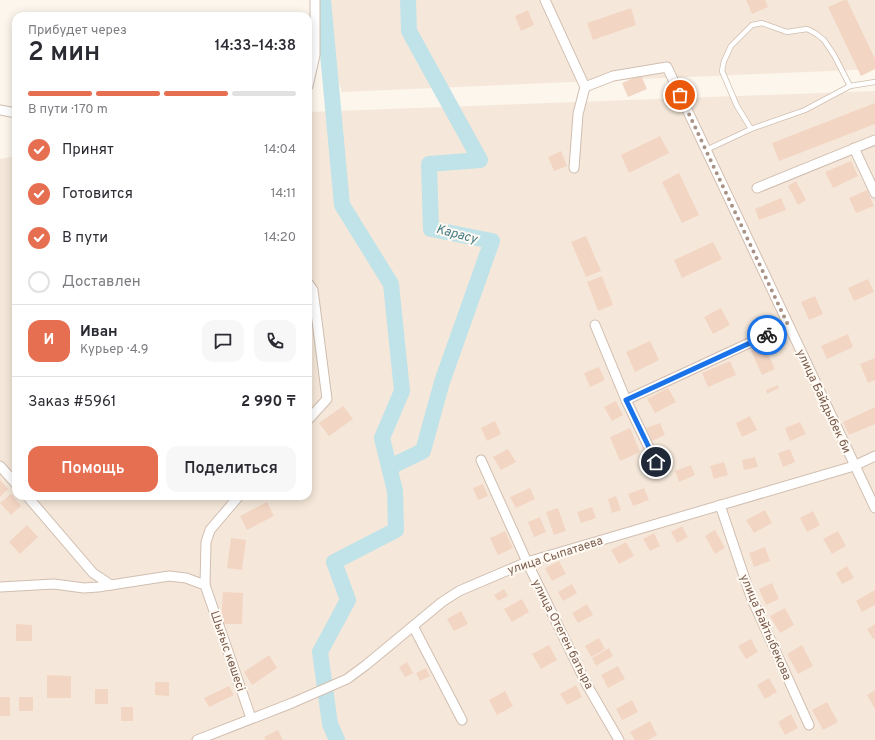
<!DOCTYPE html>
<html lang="ru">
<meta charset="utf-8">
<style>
body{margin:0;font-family:Overpass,sans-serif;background:#f7f7f7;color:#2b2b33;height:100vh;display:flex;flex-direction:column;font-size:15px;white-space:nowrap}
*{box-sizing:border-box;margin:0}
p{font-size:13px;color:#7c7c81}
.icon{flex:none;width:22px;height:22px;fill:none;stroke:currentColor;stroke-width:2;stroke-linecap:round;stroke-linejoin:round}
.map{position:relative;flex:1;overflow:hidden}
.sheet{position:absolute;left:12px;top:12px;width:300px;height:488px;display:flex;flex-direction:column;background:#fff;border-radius:12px;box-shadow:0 2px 10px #0003}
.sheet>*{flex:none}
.pin{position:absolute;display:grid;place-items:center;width:34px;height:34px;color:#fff;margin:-17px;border:2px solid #fff;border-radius:50%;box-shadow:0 1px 4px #0007}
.courier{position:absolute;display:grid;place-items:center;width:40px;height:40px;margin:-20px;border:3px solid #1a73e8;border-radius:50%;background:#fff;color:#222;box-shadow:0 1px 5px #0007}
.overview em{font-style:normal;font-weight:600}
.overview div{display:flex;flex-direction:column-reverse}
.overview{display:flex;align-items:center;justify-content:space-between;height:68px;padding:0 16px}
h1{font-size:26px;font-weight:600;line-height:30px}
.bar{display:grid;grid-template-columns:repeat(4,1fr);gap:6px 4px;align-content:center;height:48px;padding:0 16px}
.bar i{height:5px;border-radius:3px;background:#e1e1e2}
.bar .current{background:#e76f51}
.bar p{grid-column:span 4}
.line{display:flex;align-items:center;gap:10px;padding:0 16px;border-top:1px solid #e1e1e2}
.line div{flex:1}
.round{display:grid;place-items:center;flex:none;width:42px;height:42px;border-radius:12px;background:#f7f7f7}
ol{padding:0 16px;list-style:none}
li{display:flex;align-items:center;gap:12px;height:44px}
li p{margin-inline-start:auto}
li .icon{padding:4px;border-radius:50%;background:#e76f51;color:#fff;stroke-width:4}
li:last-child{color:#7c7c81}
li i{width:22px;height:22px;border:2px solid #e1e1e2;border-radius:50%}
.button{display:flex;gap:8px;margin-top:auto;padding:8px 16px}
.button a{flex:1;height:46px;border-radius:12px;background:#e76f51;color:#fff;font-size:16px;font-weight:600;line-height:46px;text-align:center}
.button a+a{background:#f7f7f7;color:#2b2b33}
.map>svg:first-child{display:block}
</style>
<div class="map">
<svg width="875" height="740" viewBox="0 0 875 740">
<rect width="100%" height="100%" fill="#fdf6ec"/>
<g fill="#f5e8da">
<polygon points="312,0 875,0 875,69 342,92"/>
<polygon points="875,91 875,740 0,740 0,159 16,156 16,496 308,496 308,112"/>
</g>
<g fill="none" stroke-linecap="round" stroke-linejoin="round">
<g stroke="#bfe3e8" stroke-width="16">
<polyline points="323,0 342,205 391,284 402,391 382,438 395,491 396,530 334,562 348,600 320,652 330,724 337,740"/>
<polyline points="390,467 423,451 442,382 492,241 431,229 429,164 480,160 409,31 408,0"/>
</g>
</g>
<g fill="#f3d5c3">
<polygon points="746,0 765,0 768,7 752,14"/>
<polygon points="844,0 847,0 875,59 875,69 861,76 828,7"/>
<polygon points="631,8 636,25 593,40 587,23"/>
<polygon points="528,10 534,25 521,31 515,16"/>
<polygon points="641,75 647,89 628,97 622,83"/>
<polygon points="875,103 875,124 779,161 772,143"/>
<polygon points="660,136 669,153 629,173 621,155"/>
<polygon points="561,151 567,166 554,171 548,157"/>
<polygon points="851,161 858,176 833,188 825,172"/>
<polygon points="679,173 699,215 682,223 662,182"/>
<polygon points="796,181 806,200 798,205 788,186"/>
<polygon points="867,190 874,206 856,213 849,198"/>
<polygon points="781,198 786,210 759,220 755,209"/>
<polygon points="586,236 601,271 586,277 571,242"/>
<polygon points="713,242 722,259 682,278 674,260"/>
<polygon points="602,276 613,305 598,311 587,282"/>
<polygon points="868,279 874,292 854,301 848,288"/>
<polygon points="815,296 823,314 809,320 801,302"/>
<polygon points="721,308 730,325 713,334 704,317"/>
<polygon points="848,334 853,347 827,359 821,346"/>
<polygon points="650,341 659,360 635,372 626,352"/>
<polygon points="764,345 775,369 762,375 751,351"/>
<polygon points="875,358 875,380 868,383 860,364"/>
<polygon points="730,361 736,375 708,387 702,373"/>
<polygon points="599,367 605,380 590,387 584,373"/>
<polygon points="778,385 779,388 767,394 766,390"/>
<polygon points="668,388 676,402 655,413 647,399"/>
<polygon points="616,401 623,415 612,421 604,407"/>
<polygon points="343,406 353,419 329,436 319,423"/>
<polygon points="875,407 875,424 849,435 843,422"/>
<polygon points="750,416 757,430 742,437 736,423"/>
<polygon points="495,421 501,434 487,441 481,428"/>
<polygon points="800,422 806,434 790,441 785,428"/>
<polygon points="660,423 665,435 652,441 646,428"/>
<polygon points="630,428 640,452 620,461 610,437"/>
<polygon points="508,449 516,462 501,470 493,457"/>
<polygon points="790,449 795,462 783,467 778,453"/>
<polygon points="755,457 758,467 744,470 742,460"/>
<polygon points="724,462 728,475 714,479 710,466"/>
<polygon points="691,465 695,475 679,482 675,471"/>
<polygon points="0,480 8,489 0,497"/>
<polygon points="483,484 488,496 478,500 473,488"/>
<polygon points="530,488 535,499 516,508 510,497"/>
<polygon points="644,488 649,500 633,506 628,494"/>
<polygon points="11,494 21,506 11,515 0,503"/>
<polygon points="616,496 621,510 612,513 608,499"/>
<polygon points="267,502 274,516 247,530 240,516"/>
<polygon points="592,507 596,518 581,523 577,512"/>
<polygon points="558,508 566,531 554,535 546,512"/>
<polygon points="765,510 772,523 754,533 746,520"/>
<polygon points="813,511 820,525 807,532 800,518"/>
<polygon points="540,517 546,532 534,537 528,522"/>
<polygon points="27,525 38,537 20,554 9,542"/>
<polygon points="682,526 688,537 677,543 671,532"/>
<polygon points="715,530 725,548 715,554 705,536"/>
<polygon points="505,531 513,548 498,555 490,538"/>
<polygon points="838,531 846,546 832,554 823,539"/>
<polygon points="654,533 660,546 650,551 643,539"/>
<polygon points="231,538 246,540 242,570 227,568"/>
<polygon points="626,542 634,556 619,564 611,550"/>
<polygon points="765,547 770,561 754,567 749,553"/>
<polygon points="559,561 566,574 552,581 545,568"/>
<polygon points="847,566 854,578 842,584 836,573"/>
<polygon points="772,583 779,599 766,605 759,589"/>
<polygon points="572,584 577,593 563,601 558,592"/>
<polygon points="504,589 508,596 498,601 494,595"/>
<polygon points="875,590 875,605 862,612 856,601"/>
<polygon points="223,592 243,593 242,624 221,624"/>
<polygon points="522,599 529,612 512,622 504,609"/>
<polygon points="587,604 593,615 578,623 572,613"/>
<polygon points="785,608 794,625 780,633 770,616"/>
<polygon points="461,611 468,624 454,631 447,619"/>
<polygon points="16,624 32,625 32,641 16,641"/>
<polygon points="875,624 875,638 873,639 867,629"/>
<polygon points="599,638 605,649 591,657 585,646"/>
<polygon points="751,639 758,652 746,659 738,646"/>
<polygon points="549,645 557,660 541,669 532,654"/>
<polygon points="802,645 813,666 798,674 787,654"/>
<polygon points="609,648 613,656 596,666 592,658"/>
<polygon points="269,655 277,668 252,685 244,672"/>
<polygon points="407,662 413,673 405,677 399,667"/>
<polygon points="618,666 625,679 608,688 601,675"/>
<polygon points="426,668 430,676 420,681 416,673"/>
<polygon points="47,675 71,676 71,698 47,698"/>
<polygon points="769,678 777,692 765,699 757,685"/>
<polygon points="155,682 169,682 169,696 155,695"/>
<polygon points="576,685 582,697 567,705 560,694"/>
<polygon points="229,686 234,695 209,707 204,698"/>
<rect x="95" y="689" width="13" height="15"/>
<polygon points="875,690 875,709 867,695"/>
<polygon points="505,691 513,706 497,715 489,700"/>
<rect x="0" y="697" width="10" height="19"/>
<rect x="19" y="697" width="14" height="14"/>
<polygon points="632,700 638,712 622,720 616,709"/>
<polygon points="827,702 838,722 823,730 812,710"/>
<rect x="121" y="707" width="12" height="14"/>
<polygon points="791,714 798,728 785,735 778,722"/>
<polygon points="650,721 657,735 648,740 635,740 630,732"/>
<polygon points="278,730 283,740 266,740 264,737"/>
</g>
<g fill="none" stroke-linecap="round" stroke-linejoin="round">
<defs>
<g id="service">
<polyline points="751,129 737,106 722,71 724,61 731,46 752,25 762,23 787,32 807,29 815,33 824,40 834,55 850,86"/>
<polyline points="706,150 751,129 805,110 850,86 875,82"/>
</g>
<g id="minor">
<polyline points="545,0 585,87 578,114 574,168"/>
<polyline points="308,86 315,55 315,0"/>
<polyline points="585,87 613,76 667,67 875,508"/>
<polyline points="0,110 16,113"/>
<polyline points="854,148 875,193"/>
<polyline points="757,188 875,140"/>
<polyline points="308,283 313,290 327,399 308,420"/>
<polyline points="595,325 626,400 656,462"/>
<polyline points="626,400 788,325"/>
<polyline points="481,460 527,562 587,685 619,740"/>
<polyline points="0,466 16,484"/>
<polyline points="27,496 93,573 111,585"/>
<polyline points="239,496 210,530 206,542 205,585 251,718"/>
<polyline points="720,505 751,597 809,725"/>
<polyline points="0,587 54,584 84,588 98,587 169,576 186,578 205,585"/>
<polyline points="413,626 462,720"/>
<polyline points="197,740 292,703 347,679 366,665 442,602 459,591 527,562 854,466 875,456"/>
</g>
</defs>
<use href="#service" stroke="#d1beb0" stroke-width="6"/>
<use href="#minor" stroke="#d1beb0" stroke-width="11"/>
<use href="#service" stroke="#fff" stroke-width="4.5"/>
<use href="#minor" stroke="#fff" stroke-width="9"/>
</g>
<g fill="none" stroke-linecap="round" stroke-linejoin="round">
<polyline stroke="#a89285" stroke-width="4" stroke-dasharray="0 7.2" points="680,95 788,325 767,335"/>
<polyline stroke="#1a73e8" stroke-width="5" points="656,462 626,400 767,335"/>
</g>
<g text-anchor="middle" stroke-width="4" stroke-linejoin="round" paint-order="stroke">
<g font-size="12" fill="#7a5c4d" stroke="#fffaf3">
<text transform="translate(824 401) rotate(65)" y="4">улица Байдыбек би</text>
<text transform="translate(555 555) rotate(-18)" y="4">улица Сыпатаева</text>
<text transform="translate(766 627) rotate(67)" y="4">улица Байтыбекова</text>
<text transform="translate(563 634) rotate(63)" y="4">улица Отеген батыра</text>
<text transform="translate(228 651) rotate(71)" y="4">Шығыс көшесі</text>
</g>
<g font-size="13" font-style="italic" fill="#437c86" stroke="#fffaf3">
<text transform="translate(457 233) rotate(15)" y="5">Карасу</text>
</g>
</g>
</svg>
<div class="pin" style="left:680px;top:95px;background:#ea580c"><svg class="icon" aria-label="bag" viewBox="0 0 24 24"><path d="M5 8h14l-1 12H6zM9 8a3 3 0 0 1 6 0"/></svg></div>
<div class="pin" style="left:656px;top:462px;background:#1f2937"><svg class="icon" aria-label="home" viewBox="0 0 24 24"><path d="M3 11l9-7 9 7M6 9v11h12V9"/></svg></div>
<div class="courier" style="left:767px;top:335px"><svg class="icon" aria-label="bike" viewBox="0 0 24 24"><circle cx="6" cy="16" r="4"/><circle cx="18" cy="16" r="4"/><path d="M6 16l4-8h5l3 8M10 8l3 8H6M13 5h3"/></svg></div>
<section class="sheet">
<div class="overview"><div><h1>2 мин</h1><p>Прибудет через</p></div><em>14:33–14:38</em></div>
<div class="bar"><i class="current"></i><i class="current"></i><i class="current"></i><i></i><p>В пути · 170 m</p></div>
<ol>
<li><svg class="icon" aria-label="check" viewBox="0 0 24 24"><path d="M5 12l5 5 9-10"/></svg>Принят<p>14:04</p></li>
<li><svg class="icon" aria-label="check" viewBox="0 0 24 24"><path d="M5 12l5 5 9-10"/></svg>Готовится<p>14:11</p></li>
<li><svg class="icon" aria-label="check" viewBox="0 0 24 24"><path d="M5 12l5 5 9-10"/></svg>В пути<p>14:20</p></li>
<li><i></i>Доставлен</li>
</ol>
<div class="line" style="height:72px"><b class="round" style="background:#e76f51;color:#fff">И</b><div><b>Иван</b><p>Курьер · 4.9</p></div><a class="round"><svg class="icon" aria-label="chat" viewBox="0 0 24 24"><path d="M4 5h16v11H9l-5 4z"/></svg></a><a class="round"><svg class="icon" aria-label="phone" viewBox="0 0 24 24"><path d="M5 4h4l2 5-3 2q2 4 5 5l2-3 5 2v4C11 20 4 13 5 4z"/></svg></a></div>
<div class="line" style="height:52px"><div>Заказ #5961</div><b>2 990 ₸</b></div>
<div class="button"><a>Помощь</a><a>Поделиться</a></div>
</section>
</div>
